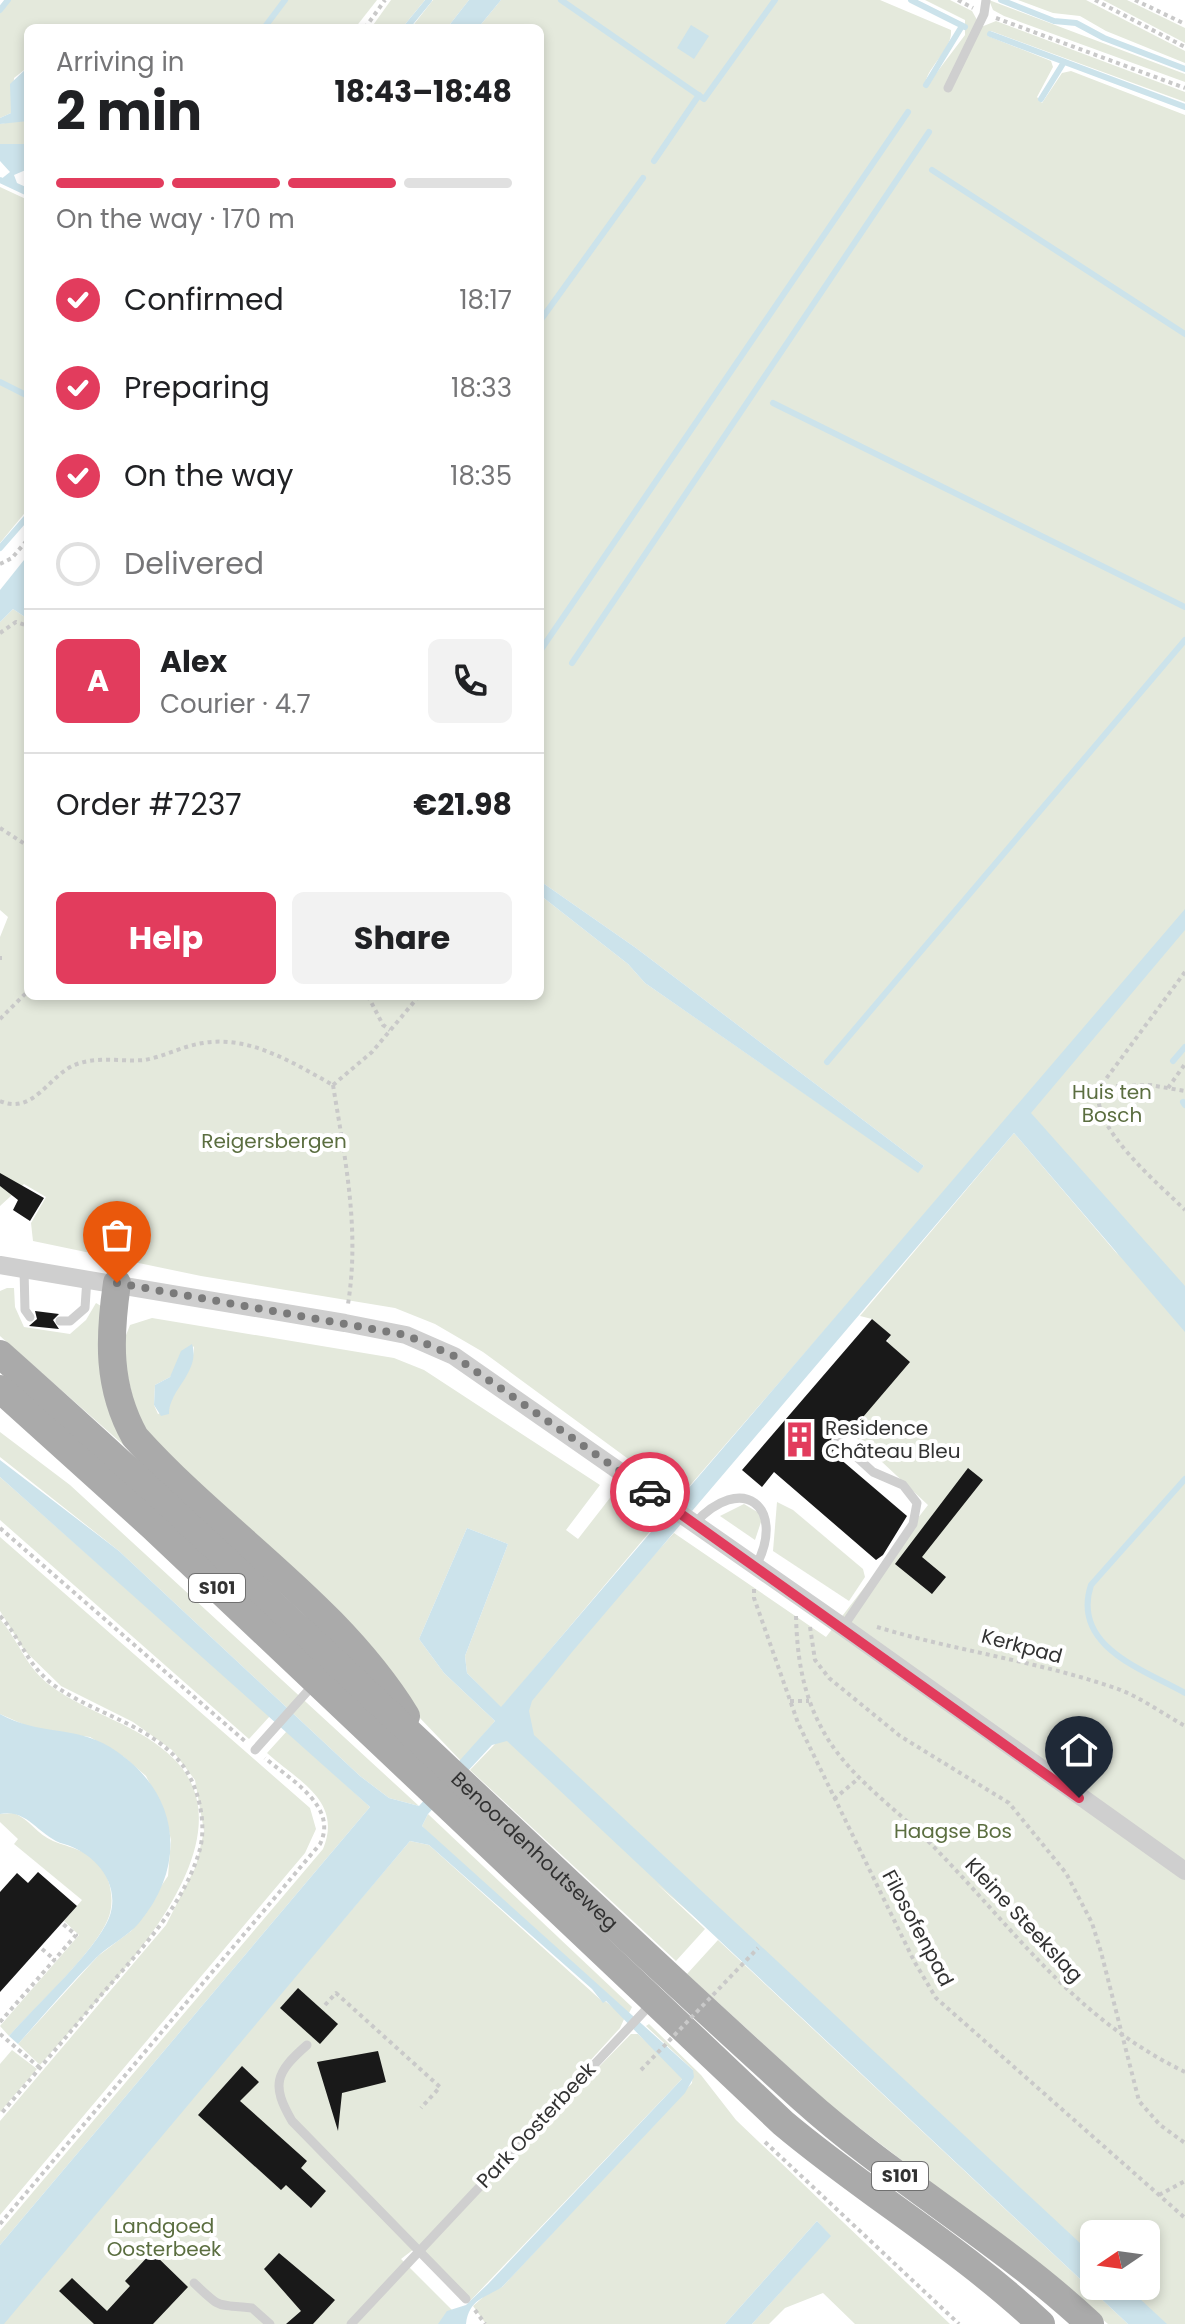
<!DOCTYPE html>
<meta charset="utf-8">
<style>
body{margin:0;font-family:Poppins,sans-serif;background:#f2f2f2;color:#202124;height:100vh;display:flex;flex-direction:column;font-size:30px;white-space:nowrap}
*{box-sizing:border-box;margin:0}
p{font-size:26px;color:#757577}
.icon{flex:none;width:44px;height:44px;fill:none;stroke:currentColor;stroke-width:2;stroke-linecap:round;stroke-linejoin:round}
.map{position:relative;flex:1;overflow:hidden}
.details{position:absolute;left:24px;top:24px;width:520px;height:976px;display:flex;flex-direction:column;background:#fff;border-radius:12px;box-shadow:0 4px 12px #0003}
.details>*{flex:none}
.needle{width:52px;rotate:257deg}
.controls{position:absolute;left:1080px;top:2220px;display:grid;gap:16px}
.controls a{display:grid;place-items:center;width:80px;height:80px;border-radius:12px;background:#fff;box-shadow:0 4px 12px #0003;font-size:40px}
.pin{position:absolute;display:grid;place-items:center;width:68px;height:68px;color:#fff;margin:-82px -34px;border-radius:50% 50% 50% 0;rotate:-45deg;box-shadow:0 0 8px #0007}
.pin .icon{rotate:45deg}
.courier{position:absolute;display:grid;place-items:center;width:80px;height:80px;margin:-40px;border:6px solid #e23c5d;border-radius:50%;background:#fff;color:#222;box-shadow:0 2px 10px #0007}
.headline em{font-style:normal;font-weight:700}
.headline div{display:flex;flex-direction:column-reverse}
.headline{display:flex;align-items:center;justify-content:space-between;height:136px;padding:0 32px}
h1{font-size:52px;font-weight:700;line-height:60px}
.bar{display:grid;grid-template-columns:repeat(4,1fr);gap:12px 8px;align-content:center;height:96px;padding:0 32px}
.bar i{height:10px;border-radius:6px;background:#e0e0e0}
.bar .selected{background:#e23c5d}
.bar p{grid-column:span 4}
.line{display:flex;align-items:center;gap:20px;padding:0 32px;border-top:2px solid #e0e0e0}
.line div{flex:1}
.round{display:grid;place-items:center;flex:none;width:84px;height:84px;border-radius:12px;background:#f2f2f2}
ol{padding:0 32px;list-style:none}
li{display:flex;align-items:center;gap:24px;height:88px}
li p{margin-inline-start:auto}
li .icon{padding:8px;border-radius:50%;background:#e23c5d;color:#fff;stroke-width:4}
li:last-child{color:#757577}
li i{width:44px;height:44px;border:4px solid #e0e0e0;border-radius:50%}
.cta{display:flex;gap:16px;margin-top:auto;padding:16px 32px}
.cta a{flex:1;height:92px;border-radius:12px;background:#e23c5d;color:#fff;font-size:32px;font-weight:700;line-height:92px;text-align:center}
.cta a+a{background:#f2f2f2;color:#202124}
.map>svg:first-child{display:block}
</style>
<div class="map">
<svg width="1185" height="2324" viewBox="0 0 1185 2324">
<rect width="100%" height="100%" fill="#fff"/>
<g fill="#e4e9dc" fill-rule="evenodd">
<polygon points="9,0 282,0 261,28 28,28 28,67 14,78 11,113 0,118 0,12"/>
<polygon points="288,0 377,0 355,28 266,28"/>
<polygon points="391,0 425,0 402,28 371,28"/>
<polygon points="433,0 469,0 447,28 411,28"/>
<path d="M501,0H880L951,30C953,51 924,68 925,88L965,35V20L925,0H950L972,11L981,27L996,21L1185,92V102L991,31L988,36L1051,61L1053,67L1037,97L1042,103L1062,73L1071,71L1185,115V2324H1156L1114,2286H1146V2234H1094V2268L656,1883L705,1929L676,1961L470,1770L496,1743L494,1730L674,1533L826,1637L928,1505L850,1432L890,1335L872,1319L860,1316L1014,1133L1119,1256L1018,1107L680,1497L483,1352L435,1324L395,1308L201,1276L33,1241L31,1223L46,1197L24,1184L0,1206V937L8,917L0,910V622L13,609L28,619V996H540V895L628,964L645,983L918,1172L924,1166L636,948L540,881V28H478Z"/>
<polygon points="989,0 1185,74 1185,82 1004,16 993,10"/>
<polygon points="1018,0 1086,0 1185,51 1185,63 1106,31 1080,16 1053,13"/>
<polygon points="1103,0 1127,0 1185,28 1185,43"/>
<polygon points="22,120 28,121 28,144 0,144 0,124"/>
<polygon points="0,187 28,200 28,509 0,543"/>
<polygon points="7,1288 14,1288 15,1307 24,1327 70,1334 86,1320 96,1303 101,1306 144,1463 0,1336 0,1291"/>
<path d="M152,1318L394,1358L424,1370L600,1485L566,1530L578,1539L613,1494L658,1522L501,1708L467,1673L465,1656L508,1544L467,1528L419,1639L444,1673L495,1721L461,1761L139,1424L121,1348L130,1325ZM194,1346C194,1375 170,1390 169,1409L158,1414L154,1405L155,1385L170,1377Z"/>
<polygon points="0,1432 70,1485 419,1806 389,1798 360,1776 119,1551 0,1457"/>
<polygon points="0,1477 270,1716 249,1739 0,1520"/>
<polygon points="777,1502 793,1510 863,1569 865,1577 849,1601 773,1551"/>
<polygon points="744,1504 759,1513 762,1519 755,1540 720,1516"/>
<polygon points="0,1537 302,1801 310,1808 316,1829 305,1853 0,2215 0,2121 166,1925 196,1866 204,1831 195,1780 172,1750 133,1722 61,1686 24,1650 0,1611"/>
<path d="M0,1619C19,1641 26,1668 51,1686C90,1715 140,1724 175,1760C260,1848 95,2000 40,2065L18,2044L98,1956L131,1931L168,1876L171,1840L165,1814L146,1776L124,1757L90,1737L36,1730L0,1714Z"/>
<path d="M287,1731L370,1807L0,2245V2231L323,1849C343,1801 298,1781 267,1753Z"/>
<path d="M14,1813C30,1820 37,1834 53,1841C70,1848 89,1850 101,1866C111,1880 115,1903 108,1919C94,1953 35,2007 9,2036L0,2026L79,1935L64,1921L82,1900L14,1844L18,1839L0,1822V1814Z"/>
<polygon points="428,1814 632,2007 628,2015 431,1836 422,1826"/>
<polygon points="410,1841 429,1845 603,2002 605,2001 625,2017 620,2028 427,2239 401,2259 458,2316 451,2324 0,2324"/>
<polygon points="718,1940 1128,2324 1108,2324 1053,2276 831,2106 687,1974"/>
<polygon points="649,2024 701,2075 736,2120 950,2324 855,2324 823,2293 785,2308 769,2324 752,2324 830,2236 817,2221 725,2324 486,2324 473,2306 490,2291 502,2287 692,2083 693,2070 646,2026"/>
<polygon points="631,2034 638,2034 682,2075 682,2079 470,2301 420,2250"/>
<polygon points="12,2050 37,2069 0,2112 0,2064"/>
</g>
<g fill="#cce3eb">
<polygon points="469,0 501,0 478,28 447,28"/>
<polygon points="691,25 709,36 694,59 677,48"/>
<polygon points="28,67 28,121 0,124 0,118 11,113 10,84"/>
<polygon points="0,144 28,144 28,169 14,175 17,183 28,188 28,193 0,180 10,172 0,161"/>
<polygon points="28,555 28,593 25,597 28,599 28,619 13,609 0,622 0,590"/>
<polygon points="540,881 636,948 924,1166 918,1173 645,983 628,964 540,895"/>
<path d="M1185,909V930L1031,1113L1185,1286V1332L1014,1133L572,1652L532,1701L529,1711L534,1735L1094,2256V2286H1126L1167,2324H1128L507,1741L492,1745L428,1814L422,1826L693,2070L694,2077L685,2093L502,2287C485,2298 469,2299 466,2324H438L447,2311L466,2305L488,2284L682,2079L606,2001L603,2003L592,1989L429,1845L410,1841L4,2324H0V2245L370,1807L0,1477V1460L119,1551L360,1776L389,1798L419,1806L495,1721L444,1673L419,1639L467,1528L508,1544L465,1656L467,1673L501,1707Z"/>
<path d="M192,1344C201,1372 169,1389 169,1414L161,1416L154,1405L155,1385L170,1377L181,1351Z"/>
<path d="M0,1714C39,1736 74,1725 110,1747C178,1789 190,1862 139,1923C127,1937 109,1945 96,1958C69,1985 44,2015 18,2044L9,2036C34,2007 95,1952 109,1918C122,1884 95,1853 64,1844C39,1837 28,1808 0,1814Z"/>
<polygon points="817,2221 831,2236 752,2324 725,2324"/>
</g>
<g fill="none" stroke-linecap="round" stroke-linejoin="round">
<g stroke="#cce3eb" stroke-width="6">
<polyline points="561,0 704,99 775,0"/>
<polyline points="911,0 965,27"/>
<polyline points="1001,0 1054,21 1076,23 1104,38 1185,69"/>
<polyline points="0,10 8,0"/>
<polyline points="264,28 285,0"/>
<polyline points="406,28 429,0"/>
<polyline points="990,34 1185,107"/>
<polyline points="926,85 962,26"/>
<polyline points="1041,99 1064,62"/>
<polyline points="654,161 699,95"/>
<polyline points="932,170 1185,334"/>
<polyline points="0,180 28,193"/>
<polyline points="540,321 643,178"/>
<polyline points="0,382 28,396"/>
<polyline points="773,403 1185,607"/>
<polyline points="0,548 28,516"/>
<polyline points="540,651 908,112"/>
<polyline points="572,663 929,132"/>
<polyline points="1173,1061 1185,1047"/>
<polyline points="827,1062 1185,640"/>
<polyline points="1183,1102 1185,1105"/>
<path d="M1185,1479L1091,1585C1071,1646 1142,1669 1185,1693"/>
</g>
</g>
<g fill="#191919">
<polygon points="0,1173 44,1198 30,1221 13,1210 18,1200 0,1186"/>
<polygon points="35,1311 59,1314 53,1320 59,1329 29,1326 37,1319"/>
<polygon points="872,1319 891,1335 886,1341 910,1362 846,1437 836,1433 831,1439 836,1448 832,1452 907,1516 883,1555 876,1560 774,1472 762,1487 742,1470"/>
<polygon points="968,1468 983,1480 922,1557 946,1577 932,1594 895,1564"/>
<polygon points="38,1872 77,1906 0,1992 0,1892 17,1873 28,1883"/>
<polygon points="298,1988 338,2024 320,2044 280,2008"/>
<polygon points="378,2051 386,2082 342,2093 338,2131 317,2062"/>
<polygon points="242,2066 259,2082 240,2101 307,2161 301,2168 326,2191 311,2208 286,2185 281,2190 198,2115"/>
<polygon points="152,2252 188,2287 153,2324 94,2324 59,2291 72,2278 107,2311 130,2286 125,2281"/>
<polygon points="279,2253 335,2300 313,2324 286,2324 301,2311 264,2269"/>
</g>
<g fill="none" stroke-linecap="round" stroke-linejoin="round">
<g stroke="#c9c9c9" stroke-width="4" stroke-dasharray="4 4" stroke-linecap="butt">
<polyline points="958,0 973,8"/>
<polyline points="1095,0 1185,47"/>
<polyline points="1135,0 1185,24"/>
<polyline points="996,18 1185,88"/>
<polyline points="365,28 385,0"/>
<polyline points="0,564 12,558 28,539"/>
<polyline points="0,633 16,622 28,626"/>
<polyline points="0,828 28,846"/>
<polyline points="0,956 0,962"/>
<path d="M1185,972L1100,1087C1086,1124 1160,1185 1185,1210"/>
<polyline points="368,996 383,1025 390,1030"/>
<polyline points="0,1019 28,991"/>
<path d="M333,1085C345,1159 360,1229 348,1304"/>
<polyline points="333,1085 372,1052 419,996"/>
<polyline points="1100,1087 1150,1085 1185,1091"/>
<polyline points="1168,1088 1185,1064"/>
<path d="M0,1101C34,1116 50,1073 77,1064C99,1056 121,1062 144,1060C163,1057 183,1046 203,1043C250,1035 293,1063 333,1085"/>
<polyline points="0,1528 246,1742"/>
<polyline points="754,1589 754,1598 798,1723 914,1961 936,1998 1185,2218"/>
<path d="M0,1616C20,1637 26,1663 51,1683C92,1714 146,1722 180,1762C198,1783 207,1822 200,1849C184,1906 140,1950 102,1994C68,2035 34,2075 0,2115"/>
<path d="M796,1616C797,1655 802,1691 821,1727C845,1774 892,1805 929,1842C1014,1928 1072,2017 1185,2072"/>
<polyline points="810,1627 815,1660 829,1678 900,1736 1009,1803 1066,1873 1092,1923 1101,1952 1139,2101 1160,2125 1185,2143"/>
<path d="M877,1627C956,1651 1037,1661 1115,1688C1139,1696 1163,1714 1185,1726"/>
<polyline points="790,1701 809,1701"/>
<polyline points="834,1799 859,1778"/>
<polyline points="42,1949 55,1960"/>
<polyline points="325,2005 336,1993 440,2087 421,2108"/>
<polyline points="0,2022 76,1935 63,1924"/>
<polyline points="0,2034 40,2068"/>
<polyline points="765,2142 959,2324"/>
<polyline points="1159,2195 1185,2181"/>
<path d="M0,2224L320,1844C339,1806 289,1779 265,1758"/>
<polyline points="475,2310 485,2324"/>
</g>
<g stroke="#cfcfcf" stroke-width="9">
<polyline points="948,88 984,14 986,0"/>
<polyline points="24,1269 25,1310 30,1317"/>
<polyline points="60,1321 70,1321 85,1308 87,1278"/>
<polyline points="838,1440 873,1472 903,1485 917,1503 913,1524 843,1627"/>
<path d="M694,1524C742,1471 787,1507 756,1566"/>
<polyline points="255,1750 314,1684"/>
<path d="M307,2045C275,2073 271,2085 292,2121L466,2299"/>
<path d="M194,2283C222,2310 216,2304 252,2308L270,2324"/>
<polyline points="351,2324 652,2003"/>
</g>
<polyline stroke="#cfcfcf" stroke-width="18" points="0,1265 345,1323 406,1335 454,1356 843,1627 1185,1871"/>
<g stroke="#aaa" stroke-width="28">
<path d="M117,1283C109,1338 107,1387 135,1437C222,1534 337,1604 406,1716"/>
<path id="s1" d="M0,1354C273,1597 531,1854 802,2098C893,2180 1000,2240 1090,2324"/>
<path d="M0,1389L152,1526L783,2123C866,2193 962,2249 1041,2324"/>
</g>
<polyline stroke="#c9c9c9" stroke-width="4" stroke-dasharray="4 4" stroke-linecap="butt" points="641,2070 758,1948"/>
</g>
<g fill="none" stroke-linecap="round" stroke-linejoin="round">
<polyline stroke="#7a7a7a" stroke-width="8" stroke-dasharray="0 14.4" points="117,1283 406,1335 454,1356 650,1492"/>
<polyline stroke="#e23c5d" stroke-width="10" points="650,1492 1079,1798"/>
</g>
<defs>
<symbol id="building-bare" viewBox="-9 -9 18 18"><path d="M-4-6H4V6H1V3H-1V6H-4ZM-2.5-4.3h1.7v1.8h-1.7ZM.8-4.3h1.7v1.8H.8ZM-2.5-1h1.7V.8h-1.7ZM.8-1h1.7V.8H.8Z" fill="#e23c5d" stroke="#fff" stroke-width="2.5" paint-order="stroke"/></symbol>
</defs>
<g fill-rule="evenodd">
<use href="#building-bare" x="774" y="1414" width="51" height="51"/>
</g>
<g text-anchor="middle" stroke-width="8" stroke-linejoin="round" paint-order="stroke">
<g fill="#fff" stroke="#707070" stroke-width="2">
<rect x="189" y="1574" width="56" height="28" rx="6"/>
<rect x="872" y="2162" width="56" height="28" rx="6"/>
</g>
<g font-size="18" font-weight="bold" fill="#323232">
<text x="217" y="1594">S101</text>
<text x="900" y="2182">S101</text>
</g>
<g font-size="20" fill="#5b6e40" stroke="#fff">
<text x="1112" y="1099">Huis ten<tspan x="1112" dy="23">Bosch</tspan></text>
<text x="274" y="1148">Reigersbergen</text>
<text x="953" y="1838">Haagse Bos</text>
<text x="164" y="2233">Landgoed<tspan x="164" dy="23">Oosterbeek</tspan></text>
</g>
<g font-size="20" fill="#323232" stroke="#fff" text-anchor="start">
<text x="825" y="1435">Residence<tspan x="825" dy="23">Château Bleu</tspan></text>
</g>
<g font-size="20" fill="#323232" stroke="#fff">
<text transform="translate(1022 1646) rotate(15)" y="7">Kerkpad</text>
<text dy="7" stroke="none"><textPath href="#s1" startOffset="730">Benoordenhoutseweg</textPath></text>
<text transform="translate(1024 1920) rotate(47)" y="7">Kleine Steekslag</text>
<text transform="translate(918 1928) rotate(62)" y="7">Filosofenpad</text>
<text transform="translate(536 2125) rotate(-47)" y="7">Park Oosterbeek</text>
</g>
</g>
</svg>
<div class="controls">
<a><svg class="needle" viewBox="-14 -14 28 28"><path d="M0-13l5 13h-10z" fill="#e53935"/><path d="M0 13l5-13h-10z" fill="#757577"/></svg></a>
</div>
<div class="pin" style="left:117px;top:1283px;background:#ea580c"><svg class="icon" aria-label="bag" viewBox="0 0 24 24"><path d="M5 8h14l-1 12H6zM9 8a3 3 0 0 1 6 0"/></svg></div>
<div class="pin" style="left:1079px;top:1798px;background:#1f2937"><svg class="icon" aria-label="home" viewBox="0 0 24 24"><path d="M3 11l9-7 9 7M6 9v11h12V9"/></svg></div>
<div class="courier" style="left:650px;top:1492px"><svg class="icon" aria-label="car" viewBox="0 0 24 24"><path d="M5 17H2v-5l4-1 3-4h7l3 4 3 1v5h-3M9 17h6M6 11h13"/><circle cx="7" cy="17" r="2"/><circle cx="17" cy="17" r="2"/></svg></div>
<section class="details">
<div class="headline"><div><h1>2 min</h1><p>Arriving in</p></div><em>18:43–18:48</em></div>
<div class="bar"><i class="selected"></i><i class="selected"></i><i class="selected"></i><i></i><p>On the way · 170 m</p></div>
<ol>
<li><svg class="icon" aria-label="check" viewBox="0 0 24 24"><path d="M5 12l5 5 9-10"/></svg>Confirmed<p>18:17</p></li>
<li><svg class="icon" aria-label="check" viewBox="0 0 24 24"><path d="M5 12l5 5 9-10"/></svg>Preparing<p>18:33</p></li>
<li><svg class="icon" aria-label="check" viewBox="0 0 24 24"><path d="M5 12l5 5 9-10"/></svg>On the way<p>18:35</p></li>
<li><i></i>Delivered</li>
</ol>
<div class="line" style="height:144px"><b class="round" style="background:#e23c5d;color:#fff">A</b><div><b>Alex</b><p>Courier · 4.7</p></div><a class="round"><svg class="icon" aria-label="phone" viewBox="0 0 24 24"><path d="M5 4h4l2 5-3 2q2 4 5 5l2-3 5 2v4C11 20 4 13 5 4z"/></svg></a></div>
<div class="line" style="height:104px"><div>Order #7237</div><b>€21.98</b></div>
<div class="cta"><a>Help</a><a>Share</a></div>
</section>
</div>
